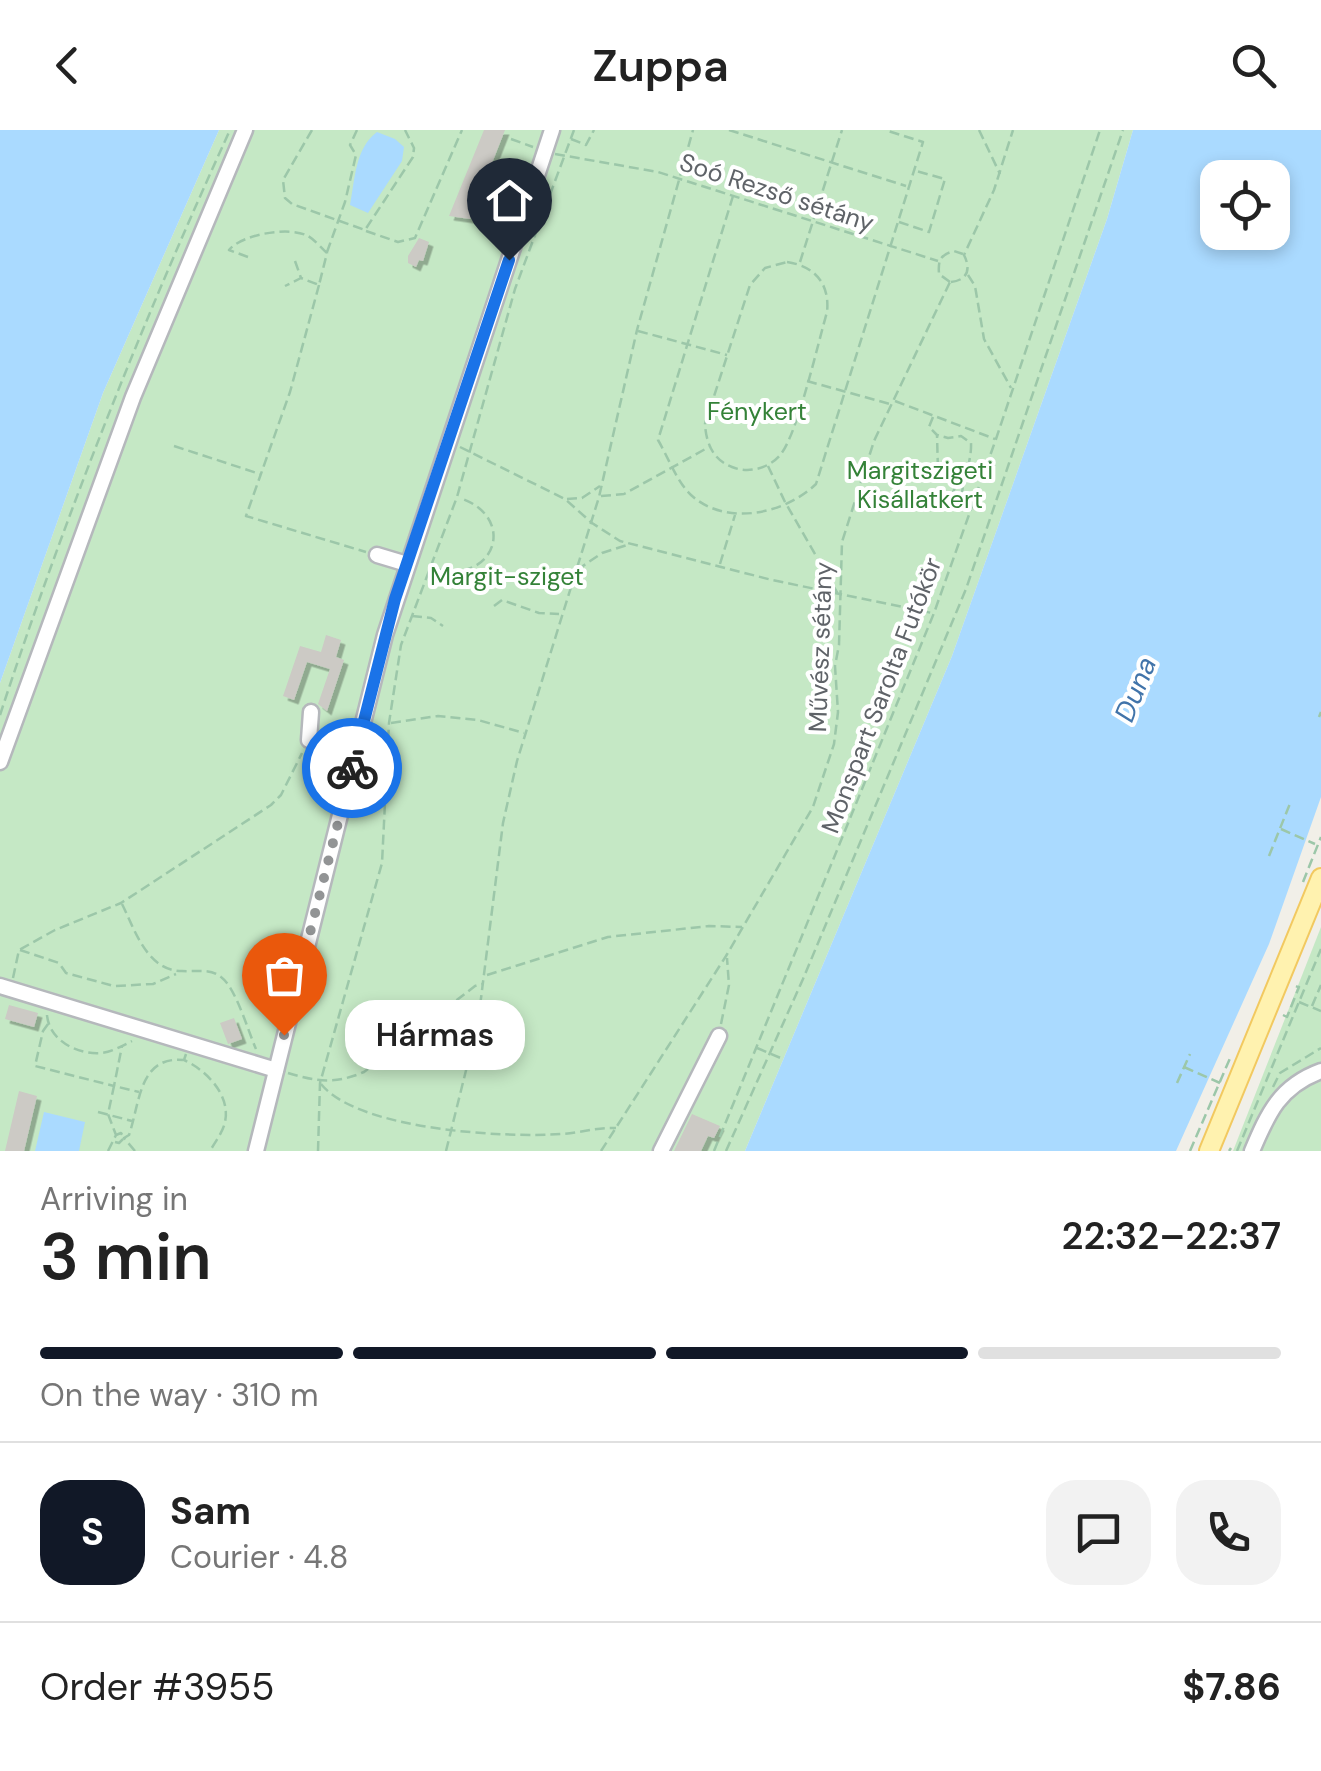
<!DOCTYPE html>
<meta charset="utf-8">
<style>
body{margin:0;font-family:"DM Sans",sans-serif;background:#f2f2f2;color:#222;height:100vh;display:flex;flex-direction:column;font-size:38px;white-space:nowrap}
*{box-sizing:border-box;margin:0}
p{font-size:32px;color:#767676}
.icon{flex:none;width:55px;height:55px;fill:none;stroke:currentColor;stroke-width:2;stroke-linecap:round;stroke-linejoin:round}
.map{position:relative;height:1021px;overflow:hidden}
.drawer{display:flex;flex-direction:column;background:#fff;flex:1}
.drawer>*{flex:none}
.fabs{position:absolute;left:1200px;top:30px;display:grid;gap:20px}
.fabs a{display:grid;place-items:center;width:90px;height:90px;border-radius:20px;background:#fff;box-shadow:0 5px 15px #0003;font-size:50px}
.pin{position:absolute;display:grid;place-items:center;width:85px;height:85px;color:#fff;margin:-102px -42px;border-radius:50% 50% 50% 0;rotate:-45deg;box-shadow:0 0 10px #0007}
.pin .icon{rotate:45deg}
.courier{position:absolute;display:grid;place-items:center;width:100px;height:100px;margin:-50px;border:8px solid #1a73e8;border-radius:50%;background:#fff;color:#222;box-shadow:0 2px 12px #0007}
.bubble{position:absolute;height:70px;border-radius:30px;background:#fff;box-shadow:0 5px 15px #0003;font-size:32px;font-weight:600;line-height:70px;text-align:center}
.headline em{font-style:normal;font-weight:600}
.headline div{display:flex;flex-direction:column-reverse}
.headline{display:flex;align-items:center;justify-content:space-between;height:170px;padding:0 40px}
h1{font-size:65px;font-weight:600;line-height:75px}
.bar{display:grid;grid-template-columns:repeat(4,1fr);gap:15px 10px;align-content:center;height:120px;padding:0 40px}
.bar i{height:12px;border-radius:8px;background:#e0e0e0}
.bar .selected{background:#111827}
.bar p{grid-column:span 4}
.line{display:flex;align-items:center;gap:25px;padding:0 40px;border-top:2px solid #e0e0e0}
.line div{flex:1}
.round{display:grid;place-items:center;flex:none;width:105px;height:105px;border-radius:30px;background:#f2f2f2}
header{display:flex;justify-content:space-between;align-items:center;height:130px;padding:0 40px;background:#fff;font-size:45px;font-weight:600}
.map>svg:first-child{display:block}
</style>
<header><svg class="icon" aria-label="back" viewBox="0 0 24 24"><path d="M15 5l-7 7 7 7"/></svg>Zuppa<svg class="icon" aria-label="search" viewBox="0 0 24 24"><circle cx="10" cy="10" r="6"/><path d="M15 15l6 6"/></svg></header>
<div class="map">
<svg width="1321" height="1021" viewBox="0 0 1321 1021">
<defs>
<filter id="shadow"><feDropShadow dx="4.5" dy="4.5" stdDeviation="0" flood-color="#0004"/></filter>
</defs>
<rect width="100%" height="100%" fill="#f1efe8"/>
<g fill="#c5e8c5">
<polygon points="219,0 1133,0 1107,89 952,526 745,1021 0,1021 0,553 103,263"/>
<polygon points="1321,797 1321,1021 1233,1021"/>
</g>
<g fill="#aadaff" fill-rule="evenodd">
<polygon points="0,0 219,0 103,263 0,553"/>
<path d="M1133,0H1321V667L1269,814L1176,1021H745L952,526L1107,89ZM1218,48H1272V102H1218Z"/>
<path d="M377,2L395,9L404,17L402,31L368,83L350,75C355,50 355,18 377,2Z"/>
<polygon points="44,982 85,992 79,1021 35,1021"/>
</g>
<g fill="#cccac5" filter="url(#shadow)">
<polygon points="484,0 505,0 470,89 449,86"/>
<polygon points="419,108 429,112 423,131 419,130 416,137 408,133 408,126"/>
<polygon points="326,505 341,510 336,527 344,530 327,581 318,574 330,539 307,532 294,570 283,566 300,516 321,522"/>
<polygon points="9,875 38,883 34,897 5,889"/>
<polygon points="234,888 242,909 228,914 220,893"/>
<polygon points="19,961 37,966 24,1021 5,1021"/>
<polygon points="692,984 720,996 714,1008 708,1006 701,1021 674,1021"/>
</g>
<g fill="none" stroke-linecap="round" stroke-linejoin="round">
<defs>
<g id="minor">
<polyline points="377,425 407,434"/>
<polyline points="311,582 309,610 355,625"/>
<polyline points="0,632 133,267 245,0"/>
<polyline points="0,856 276,940"/>
<polyline points="256,1021 385,505 552,0"/>
<polyline points="661,1021 719,906"/>
<path d="M1252,1021C1268,983 1280,956 1321,941"/>
</g>
<polyline id="major" points="1209,1021 1321,748"/>
</defs>
<use href="#minor" stroke="#b5b8bc" stroke-width="19"/>
<use href="#major" stroke="#f2c960" stroke-width="22"/>
<g stroke="#9cc7a9" stroke-width="2.5" stroke-dasharray="10 5" stroke-linecap="butt">
<polyline points="312,0 283,50 285,68 292,74 365,100 413,27 414,18 405,0"/>
<polyline points="729,0 906,56"/>
<polyline points="979,0 1000,44"/>
<polyline points="511,9 533,17"/>
<polyline points="571,9 586,15 594,0"/>
<polyline points="555,24 658,42 938,131"/>
<path d="M733,66L658,310C668,327 677,352 691,365C726,397 785,384 816,354L923,12L885,0"/>
<polyline points="899,92 929,102 945,49 916,41"/>
<polyline points="366,101 398,112 415,108 462,0"/>
<polyline points="327,122 345,72 356,25 350,15 357,0"/>
<path d="M248,127L229,120C242,104 290,96 308,106C315,110 321,118 327,123L319,155L301,148L285,156"/>
<polyline points="295,131 301,148"/>
<path d="M787,132C815,136 830,154 827,182C818,213 798,302 781,324C770,338 749,344 732,337C713,330 706,313 705,294L750,155L765,138Z"/>
<polyline points="800,132 842,0"/>
<polyline points="968,145 975,156 984,209 1011,258"/>
<path d="M950,152L939,144C938,130 940,125 954,121L963,124"/>
<path d="M951,152C968,150 971,139 964,125L994,60L1013,0"/>
<polyline points="319,155 290,262 246,386 366,422"/>
<polyline points="638,201 727,225"/>
<polyline points="807,251 890,274"/>
<polyline points="895,271 995,309"/>
<path d="M933,287L929,297L937,305L938,341L959,348L948,374L958,380L962,377C959,354 972,336 971,313L961,306L948,308L937,305"/>
<polyline points="174,316 260,344"/>
<polyline points="460,317 565,369 592,393 620,411 772,450 932,483"/>
<polyline points="768,336 785,372 838,464"/>
<polyline points="601,366 624,364 709,317"/>
<polyline points="567,369 582,368 600,356"/>
<polyline points="720,434 735,385"/>
<path d="M433,438C494,457 519,388 460,368"/>
<polyline points="577,440 602,423 627,415"/>
<polyline points="494,476 502,470 539,483 559,484"/>
<polyline points="412,486 431,488 443,496"/>
<path d="M0,585C65,386 143,190 230,0"/>
<polyline points="1319,587 1321,582"/>
<polyline points="391,593 438,586 478,590 524,603"/>
<polyline points="1281,699 1315,714"/>
<polyline points="1269,726 1291,671"/>
<polyline points="1303,752 1321,707"/>
<path d="M122,774C135,800 147,841 182,841C196,842 210,838 221,847C236,858 248,901 256,919"/>
<polyline points="20,820 59,833 66,843 114,856 153,854 176,844"/>
<polyline points="487,845 608,807 709,796 742,797"/>
<polyline points="13,848 19,820 55,800 121,773 271,675 281,665 302,623"/>
<polyline points="1299,872 1321,881"/>
<polyline points="1312,876 1321,855"/>
<path d="M47,885C49,910 77,925 101,923C112,922 122,916 132,911"/>
<polyline points="1283,885 1287,887 1299,857 1294,856"/>
<polyline points="48,894 43,901 35,936 114,956 122,916"/>
<polyline points="721,894 729,855 727,828"/>
<polyline points="757,918 783,929"/>
<path d="M186,924L184,930C206,940 231,965 225,992C223,1002 215,1012 210,1021"/>
<polyline points="1184,937 1220,953"/>
<path d="M288,943C317,952 336,954 364,942L475,856L482,854"/>
<polyline points="1177,953 1190,924"/>
<path d="M321,954C358,1000 504,1008 561,1004C580,1003 597,997 616,998"/>
<polyline points="1273,957 1280,943 1321,918"/>
<polyline points="98,982 132,991"/>
<polyline points="115,1012 119,1013 124,1008 121,1003 116,1005"/>
<polyline points="108,1021 116,1005 108,984 114,956 139,962"/>
<path d="M135,1021L124,1008L129,1005C140,973 139,926 183,930"/>
<polyline points="318,1021 320,953 382,733 389,593 401,515 457,367 515,159 574,0"/>
<polyline points="446,1021 478,892 503,693 517,631 599,367 637,200 693,0"/>
<polyline points="601,1021 726,826 813,677 834,614 838,582 835,536 839,515 842,412 874,311 950,152"/>
<polyline points="714,1021 934,483 996,309 1100,0"/>
<polyline points="726,1021 803,849 966,459 1123,0"/>
<polyline points="1190,1021 1231,926"/>
<polyline points="1229,1021 1231,1018"/>
<polyline points="1237,1021 1321,819"/>
</g>
<use href="#minor" stroke="#fff" stroke-width="14"/>
<use href="#major" stroke="#fff2af" stroke-width="18"/>
</g>
<g fill="none" stroke-linecap="round" stroke-linejoin="round">
<polyline stroke="#929495" stroke-width="10" stroke-dasharray="0 18" points="284,905 352,638"/>
<polyline stroke="#1a73e8" stroke-width="12" points="352,638 395,469 509,130"/>
</g>
<g text-anchor="middle" stroke-width="8" stroke-linejoin="round" paint-order="stroke">
<g font-size="25" fill="#5f6368" stroke="#fff">
<text transform="translate(777 62) rotate(18)" y="9">Soó Rezső sétány</text>
<text transform="translate(820 517) rotate(-88)" y="9">Művész sétány</text>
<text transform="translate(881 565) rotate(-69)" y="9">Monspart Sarolta Futókör</text>
</g>
<g font-size="25" fill="#348238" stroke="#fff">
<text x="757" y="290">Fénykert</text>
<text x="920" y="349">Margitszigeti<tspan x="920" dy="29">Kisállatkert</tspan></text>
<text x="507" y="455">Margit-sziget</text>
</g>
<g font-size="28" font-style="italic" fill="#4174aa" stroke="#fff">
<text transform="translate(1135 559) rotate(-68)" y="10">Duna</text>
</g>
</g>
</svg>
<div class="fabs">
<a><svg class="icon" aria-label="locate" viewBox="0 0 24 24"><circle cx="12" cy="12" r="6"/><path d="M12 2v4M12 18v4M2 12h4M18 12h4"/></svg></a>
</div>
<div class="pin" style="left:284px;top:905px;background:#ea580c"><svg class="icon" aria-label="bag" viewBox="0 0 24 24"><path d="M5 8h14l-1 12H6zM9 8a3 3 0 0 1 6 0"/></svg></div>
<div class="pin" style="left:509px;top:130px;background:#1f2937"><svg class="icon" aria-label="home" viewBox="0 0 24 24"><path d="M3 11l9-7 9 7M6 9v11h12V9"/></svg></div>
<div class="courier" style="left:352px;top:638px"><svg class="icon" aria-label="bike" viewBox="0 0 24 24"><circle cx="6" cy="16" r="4"/><circle cx="18" cy="16" r="4"/><path d="M6 16l4-8h5l3 8M10 8l3 8H6M13 5h3"/></svg></div>
<div class="bubble" style="left:345px;top:870px;width:180px">Hármas</div>
</div>
<section class="drawer">
<div class="headline"><div><h1>3 min</h1><p>Arriving in</p></div><em>22:32–22:37</em></div>
<div class="bar"><i class="selected"></i><i class="selected"></i><i class="selected"></i><i></i><p>On the way · 310 m</p></div>
<div class="line" style="height:180px"><b class="round" style="background:#111827;color:#fff">S</b><div><b>Sam</b><p>Courier · 4.8</p></div><a class="round"><svg class="icon" aria-label="chat" viewBox="0 0 24 24"><path d="M4 5h16v11H9l-5 4z"/></svg></a><a class="round"><svg class="icon" aria-label="phone" viewBox="0 0 24 24"><path d="M5 4h4l2 5-3 2q2 4 5 5l2-3 5 2v4C11 20 4 13 5 4z"/></svg></a></div>
<div class="line" style="height:130px"><div>Order #3955</div><b>$7.86</b></div>
</section>
